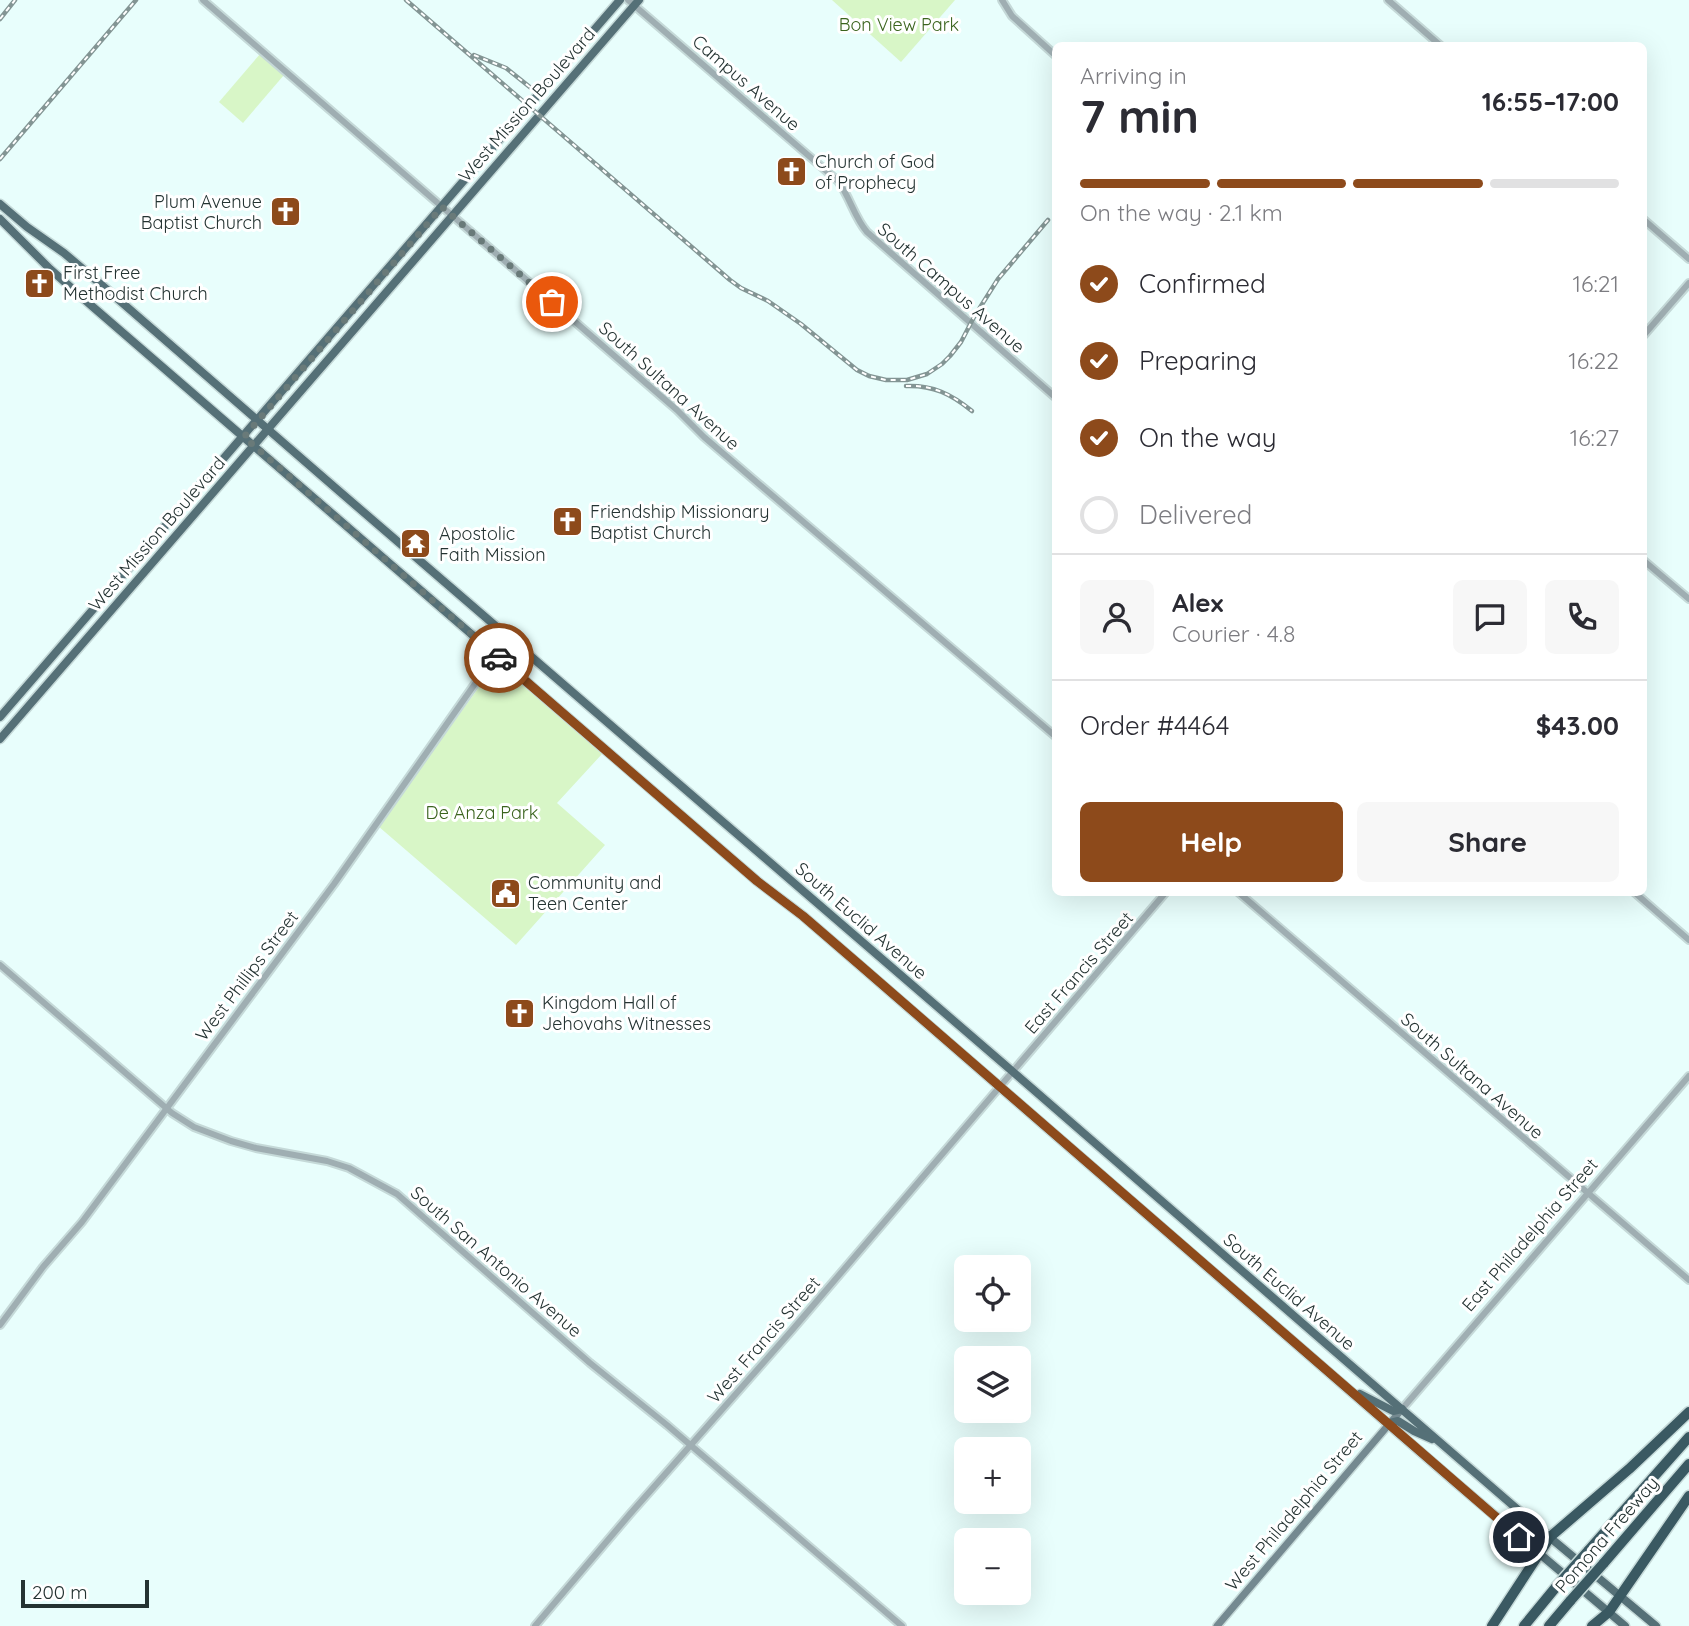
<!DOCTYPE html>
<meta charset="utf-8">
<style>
body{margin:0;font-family:Quicksand,sans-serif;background:#f7f7f7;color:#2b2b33;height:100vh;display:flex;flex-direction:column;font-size:26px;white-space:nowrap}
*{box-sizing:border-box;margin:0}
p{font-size:23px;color:#7c7c81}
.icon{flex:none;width:38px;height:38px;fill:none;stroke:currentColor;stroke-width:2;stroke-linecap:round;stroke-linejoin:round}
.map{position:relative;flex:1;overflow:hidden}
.drawer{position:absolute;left:1052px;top:42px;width:595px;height:854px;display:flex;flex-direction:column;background:#fff;border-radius:10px;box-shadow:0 7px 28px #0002}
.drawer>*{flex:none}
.controls{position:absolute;left:954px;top:1255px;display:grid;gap:14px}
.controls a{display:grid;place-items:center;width:77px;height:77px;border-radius:10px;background:#fff;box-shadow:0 7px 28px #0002;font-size:35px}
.scale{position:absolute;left:21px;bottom:18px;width:128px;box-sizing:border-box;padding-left:7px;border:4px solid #243332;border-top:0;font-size:19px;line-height:24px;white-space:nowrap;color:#243332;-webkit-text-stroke:5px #fff;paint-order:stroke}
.pin{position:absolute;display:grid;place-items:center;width:60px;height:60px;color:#fff;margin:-30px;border:4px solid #fff;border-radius:50%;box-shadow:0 2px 7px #0007}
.courier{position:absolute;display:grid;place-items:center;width:70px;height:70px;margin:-35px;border:5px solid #8d4a1b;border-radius:50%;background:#fff;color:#222;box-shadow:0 2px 9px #0007}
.head em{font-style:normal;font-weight:700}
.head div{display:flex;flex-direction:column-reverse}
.head{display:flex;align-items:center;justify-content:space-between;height:119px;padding:0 28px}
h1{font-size:46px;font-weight:700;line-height:52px}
.bar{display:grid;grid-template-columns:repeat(4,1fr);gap:10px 7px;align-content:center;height:84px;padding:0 28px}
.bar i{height:9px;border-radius:5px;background:#e1e1e2}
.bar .current{background:#8d4a1b}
.bar p{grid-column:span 4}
.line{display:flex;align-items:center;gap:18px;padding:0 28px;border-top:2px solid #e1e1e2}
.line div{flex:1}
.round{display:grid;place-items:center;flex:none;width:74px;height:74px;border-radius:10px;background:#f7f7f7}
ol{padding:0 28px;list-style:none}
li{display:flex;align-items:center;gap:21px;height:77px}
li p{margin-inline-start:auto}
li .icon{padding:7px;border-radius:50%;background:#8d4a1b;color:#fff;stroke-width:4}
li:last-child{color:#7c7c81}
li i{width:38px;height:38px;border:4px solid #e1e1e2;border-radius:50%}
.action{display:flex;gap:14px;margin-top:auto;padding:14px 28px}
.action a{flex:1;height:80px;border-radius:10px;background:#8d4a1b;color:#fff;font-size:28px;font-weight:700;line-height:80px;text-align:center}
.action a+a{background:#f7f7f7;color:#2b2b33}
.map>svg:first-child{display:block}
</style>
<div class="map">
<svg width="1689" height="1626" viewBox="0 0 1689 1626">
<rect width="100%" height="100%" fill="#e8fefc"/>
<g fill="#d8f6c7">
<polygon points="832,0 955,0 901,62"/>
<polygon points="260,54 284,75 243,123 219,102"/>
<polygon points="498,661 602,754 557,803 605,845 516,945 378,826"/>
</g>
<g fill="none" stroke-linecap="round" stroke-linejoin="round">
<defs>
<g id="tertiary">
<polyline points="203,0 677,410 704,437 753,479 1055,736"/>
<path d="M628,0L838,181C850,197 854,217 867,232L1055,397"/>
<polyline points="1002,0 1012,16 1055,55"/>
<polyline points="1388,0 1441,46"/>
<polyline points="1643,219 1689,259"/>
<polyline points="1643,336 1689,283"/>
<polyline points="1643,560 1689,599"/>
<polyline points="1238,892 1689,1280"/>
<polyline points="1634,892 1689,940"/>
<polyline points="0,965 172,1113 194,1127 231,1141 256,1148 327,1161 349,1168 397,1194 590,1363 667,1425 902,1626"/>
<polyline points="0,1325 43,1267 82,1222 334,884 508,637"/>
<polyline points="1402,1409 1689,1076"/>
<polyline points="535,1626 630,1514 793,1329 1166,892"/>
</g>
<polyline id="secondary" points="1217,1626 1402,1409"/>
<g id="primary">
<polyline points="0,204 27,227 64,253 104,287 339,491 1012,1071 1332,1349 1547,1535 1656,1626"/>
<polyline points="0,219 50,269 93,307 757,881 803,916 1455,1482 1625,1626"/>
<polyline points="0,717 620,0"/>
<polyline points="0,739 639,0"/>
<polyline points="1360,1394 1393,1411 1402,1409"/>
<polyline points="1390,1423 1398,1421 1414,1431 1432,1439"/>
</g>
<g id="motorway">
<polyline points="1588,1551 1689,1437"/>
<polyline points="1603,1564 1689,1464"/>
<polyline points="1492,1626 1550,1537 1629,1469 1689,1412"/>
<polyline points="1524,1626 1556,1587"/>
<polyline points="1549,1626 1571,1600"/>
<polyline points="1592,1626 1609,1612 1689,1496"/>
</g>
</defs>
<use href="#tertiary" stroke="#c5d9d8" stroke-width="10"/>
<use href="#secondary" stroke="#c5d9d8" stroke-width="10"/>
<use href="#primary" stroke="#c5d9d8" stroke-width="11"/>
<use href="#motorway" stroke="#c5d9d8" stroke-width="13"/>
<use href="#tertiary" stroke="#9faeb2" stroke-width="6"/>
<use href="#secondary" stroke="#748990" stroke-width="7"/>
<use href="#primary" stroke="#557077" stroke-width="8"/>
<use href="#motorway" stroke="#3a5962" stroke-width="10"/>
<defs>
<g id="rail">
<polyline points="406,0 730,280 741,288 768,301 801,324 857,370 869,376 886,380 907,380 927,374 942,364 950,356 961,342 974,317 998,279 1048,220"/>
<polyline points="0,19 15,0"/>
<polyline points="474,55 506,68 531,88"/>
<polyline points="0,159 136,0"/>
<path d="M906,386C933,385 951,394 972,411"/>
</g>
</defs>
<use href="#rail" stroke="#839594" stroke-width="4.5"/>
<use href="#rail" stroke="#fff" stroke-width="2" stroke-dasharray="5" stroke-linecap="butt"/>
<defs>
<g id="motorway-bridge">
<polyline points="1556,1587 1588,1551"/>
<polyline points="1571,1600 1603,1564"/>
</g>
</defs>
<use href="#motorway-bridge" stroke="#c5d9d8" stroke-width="13" stroke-linecap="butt"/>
<use href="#motorway-bridge" stroke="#3a5962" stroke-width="10"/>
</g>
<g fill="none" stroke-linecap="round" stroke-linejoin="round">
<polyline stroke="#697a79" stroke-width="7" stroke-dasharray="0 12.6" points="499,658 244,437 442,207 552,302"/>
<polyline stroke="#8d4a1b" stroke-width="9" points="499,658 757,881 803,916 861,966 1519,1537"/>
</g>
<defs>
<symbol id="church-square" viewBox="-11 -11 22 22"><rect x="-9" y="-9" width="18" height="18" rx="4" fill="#8d4a1b" stroke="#fff"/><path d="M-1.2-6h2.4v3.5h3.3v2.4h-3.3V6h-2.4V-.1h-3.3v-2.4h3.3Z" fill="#fff"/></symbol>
<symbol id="temple-square" viewBox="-11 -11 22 22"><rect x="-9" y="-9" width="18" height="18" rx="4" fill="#8d4a1b" stroke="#fff"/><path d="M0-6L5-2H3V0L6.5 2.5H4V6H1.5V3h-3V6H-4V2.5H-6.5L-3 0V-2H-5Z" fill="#fff"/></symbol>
<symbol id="civic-square" viewBox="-11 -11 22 22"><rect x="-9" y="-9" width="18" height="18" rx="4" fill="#8d4a1b" stroke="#fff"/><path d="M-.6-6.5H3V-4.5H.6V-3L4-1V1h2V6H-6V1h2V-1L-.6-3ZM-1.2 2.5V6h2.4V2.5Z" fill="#fff"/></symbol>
</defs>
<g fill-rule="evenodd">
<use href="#church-square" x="774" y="154" width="35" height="35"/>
<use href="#church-square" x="268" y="194" width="35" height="35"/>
<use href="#church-square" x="22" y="266" width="35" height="35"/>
<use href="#church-square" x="550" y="504" width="35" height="35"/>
<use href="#temple-square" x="398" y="526" width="35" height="35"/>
<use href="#civic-square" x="488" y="876" width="35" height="35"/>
<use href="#church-square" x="502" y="996" width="35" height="35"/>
</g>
<g text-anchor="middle" stroke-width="6" stroke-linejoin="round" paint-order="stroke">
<g font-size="18" fill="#3b641e" stroke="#fff">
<text x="899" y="31">Bon View Park</text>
<text x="482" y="819">De Anza Park</text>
</g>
<g font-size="18" fill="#243332" stroke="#fff">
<text transform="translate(746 83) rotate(41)" y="6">Campus Avenue</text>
<text transform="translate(527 105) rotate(-49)" y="6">West Mission Boulevard</text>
<text transform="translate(951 288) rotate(41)" y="6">South Campus Avenue</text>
<text transform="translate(669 386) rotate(42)" y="6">South Sultana Avenue</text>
<text transform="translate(157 534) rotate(-49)" y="6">West Mission Boulevard</text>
<text transform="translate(861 921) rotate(41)" y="6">South Euclid Avenue</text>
<text transform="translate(1079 973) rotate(-49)" y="6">East Francis Street</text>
<text transform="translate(247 976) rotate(-53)" y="6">West Phillips Street</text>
<text transform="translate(1472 1076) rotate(41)" y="6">South Sultana Avenue</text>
<text transform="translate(1530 1235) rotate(-49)" y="6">East Philadelphia Street</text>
<text transform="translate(496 1262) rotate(41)" y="6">South San Antonio Avenue</text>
<text transform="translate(1289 1292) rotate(41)" y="6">South Euclid Avenue</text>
<text transform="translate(764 1340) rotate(-49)" y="6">West Francis Street</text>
<text transform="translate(1294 1511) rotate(-50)" y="6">West Philadelphia Street</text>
<text transform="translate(1607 1535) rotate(-49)" y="6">Pomona Freeway</text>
</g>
<g font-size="18" fill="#243332" stroke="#fff" text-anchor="start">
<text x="815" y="168">Church of God<tspan x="815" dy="21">of Prophecy</tspan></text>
<text x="262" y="208" text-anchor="end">Plum Avenue<tspan x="262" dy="21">Baptist Church</tspan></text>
<text x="63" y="279">First Free<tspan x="63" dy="21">Methodist Church</tspan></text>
<text x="590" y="518">Friendship Missionary<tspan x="590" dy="21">Baptist Church</tspan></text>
<text x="439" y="540">Apostolic<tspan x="439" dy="21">Faith Mission</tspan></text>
<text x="528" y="889">Community and<tspan x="528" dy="21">Teen Center</tspan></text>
<text x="542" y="1009">Kingdom Hall of<tspan x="542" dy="21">Jehovahs Witnesses</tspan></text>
</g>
</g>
</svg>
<div class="controls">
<a><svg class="icon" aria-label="locate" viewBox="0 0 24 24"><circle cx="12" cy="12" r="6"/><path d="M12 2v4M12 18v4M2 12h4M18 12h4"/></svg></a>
<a><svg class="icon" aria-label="layers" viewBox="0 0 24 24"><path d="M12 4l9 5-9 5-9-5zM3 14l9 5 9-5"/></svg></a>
<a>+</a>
<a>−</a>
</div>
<div class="scale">200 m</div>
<div class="pin" style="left:552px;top:302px;background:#ea580c"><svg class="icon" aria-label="bag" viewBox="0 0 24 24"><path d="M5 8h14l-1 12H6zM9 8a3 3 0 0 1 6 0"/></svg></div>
<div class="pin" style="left:1519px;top:1537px;background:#1f2937"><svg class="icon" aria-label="home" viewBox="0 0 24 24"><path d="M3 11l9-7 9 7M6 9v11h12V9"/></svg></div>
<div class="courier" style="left:499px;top:658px"><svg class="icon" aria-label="car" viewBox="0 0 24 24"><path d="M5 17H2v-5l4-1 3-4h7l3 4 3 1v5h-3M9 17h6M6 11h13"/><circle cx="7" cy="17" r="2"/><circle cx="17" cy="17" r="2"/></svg></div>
<section class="drawer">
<div class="head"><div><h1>7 min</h1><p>Arriving in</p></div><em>16:55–17:00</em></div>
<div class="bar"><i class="current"></i><i class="current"></i><i class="current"></i><i></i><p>On the way · 2.1 km</p></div>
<ol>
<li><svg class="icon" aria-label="check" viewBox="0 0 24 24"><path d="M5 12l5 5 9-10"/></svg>Confirmed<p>16:21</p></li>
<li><svg class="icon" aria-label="check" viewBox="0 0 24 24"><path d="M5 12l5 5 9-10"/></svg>Preparing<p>16:22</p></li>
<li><svg class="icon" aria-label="check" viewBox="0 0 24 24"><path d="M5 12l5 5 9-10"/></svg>On the way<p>16:27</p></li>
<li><i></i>Delivered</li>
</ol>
<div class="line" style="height:126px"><a class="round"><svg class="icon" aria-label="person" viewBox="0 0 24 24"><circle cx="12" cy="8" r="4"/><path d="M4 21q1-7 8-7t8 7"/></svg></a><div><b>Alex</b><p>Courier · 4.8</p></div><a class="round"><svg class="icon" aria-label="chat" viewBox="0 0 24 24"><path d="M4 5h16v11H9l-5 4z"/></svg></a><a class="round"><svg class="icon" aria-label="phone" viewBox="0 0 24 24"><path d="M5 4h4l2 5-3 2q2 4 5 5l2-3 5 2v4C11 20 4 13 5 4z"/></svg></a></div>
<div class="line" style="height:91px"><div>Order #4464</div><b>$43.00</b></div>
<div class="action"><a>Help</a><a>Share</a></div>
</section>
</div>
